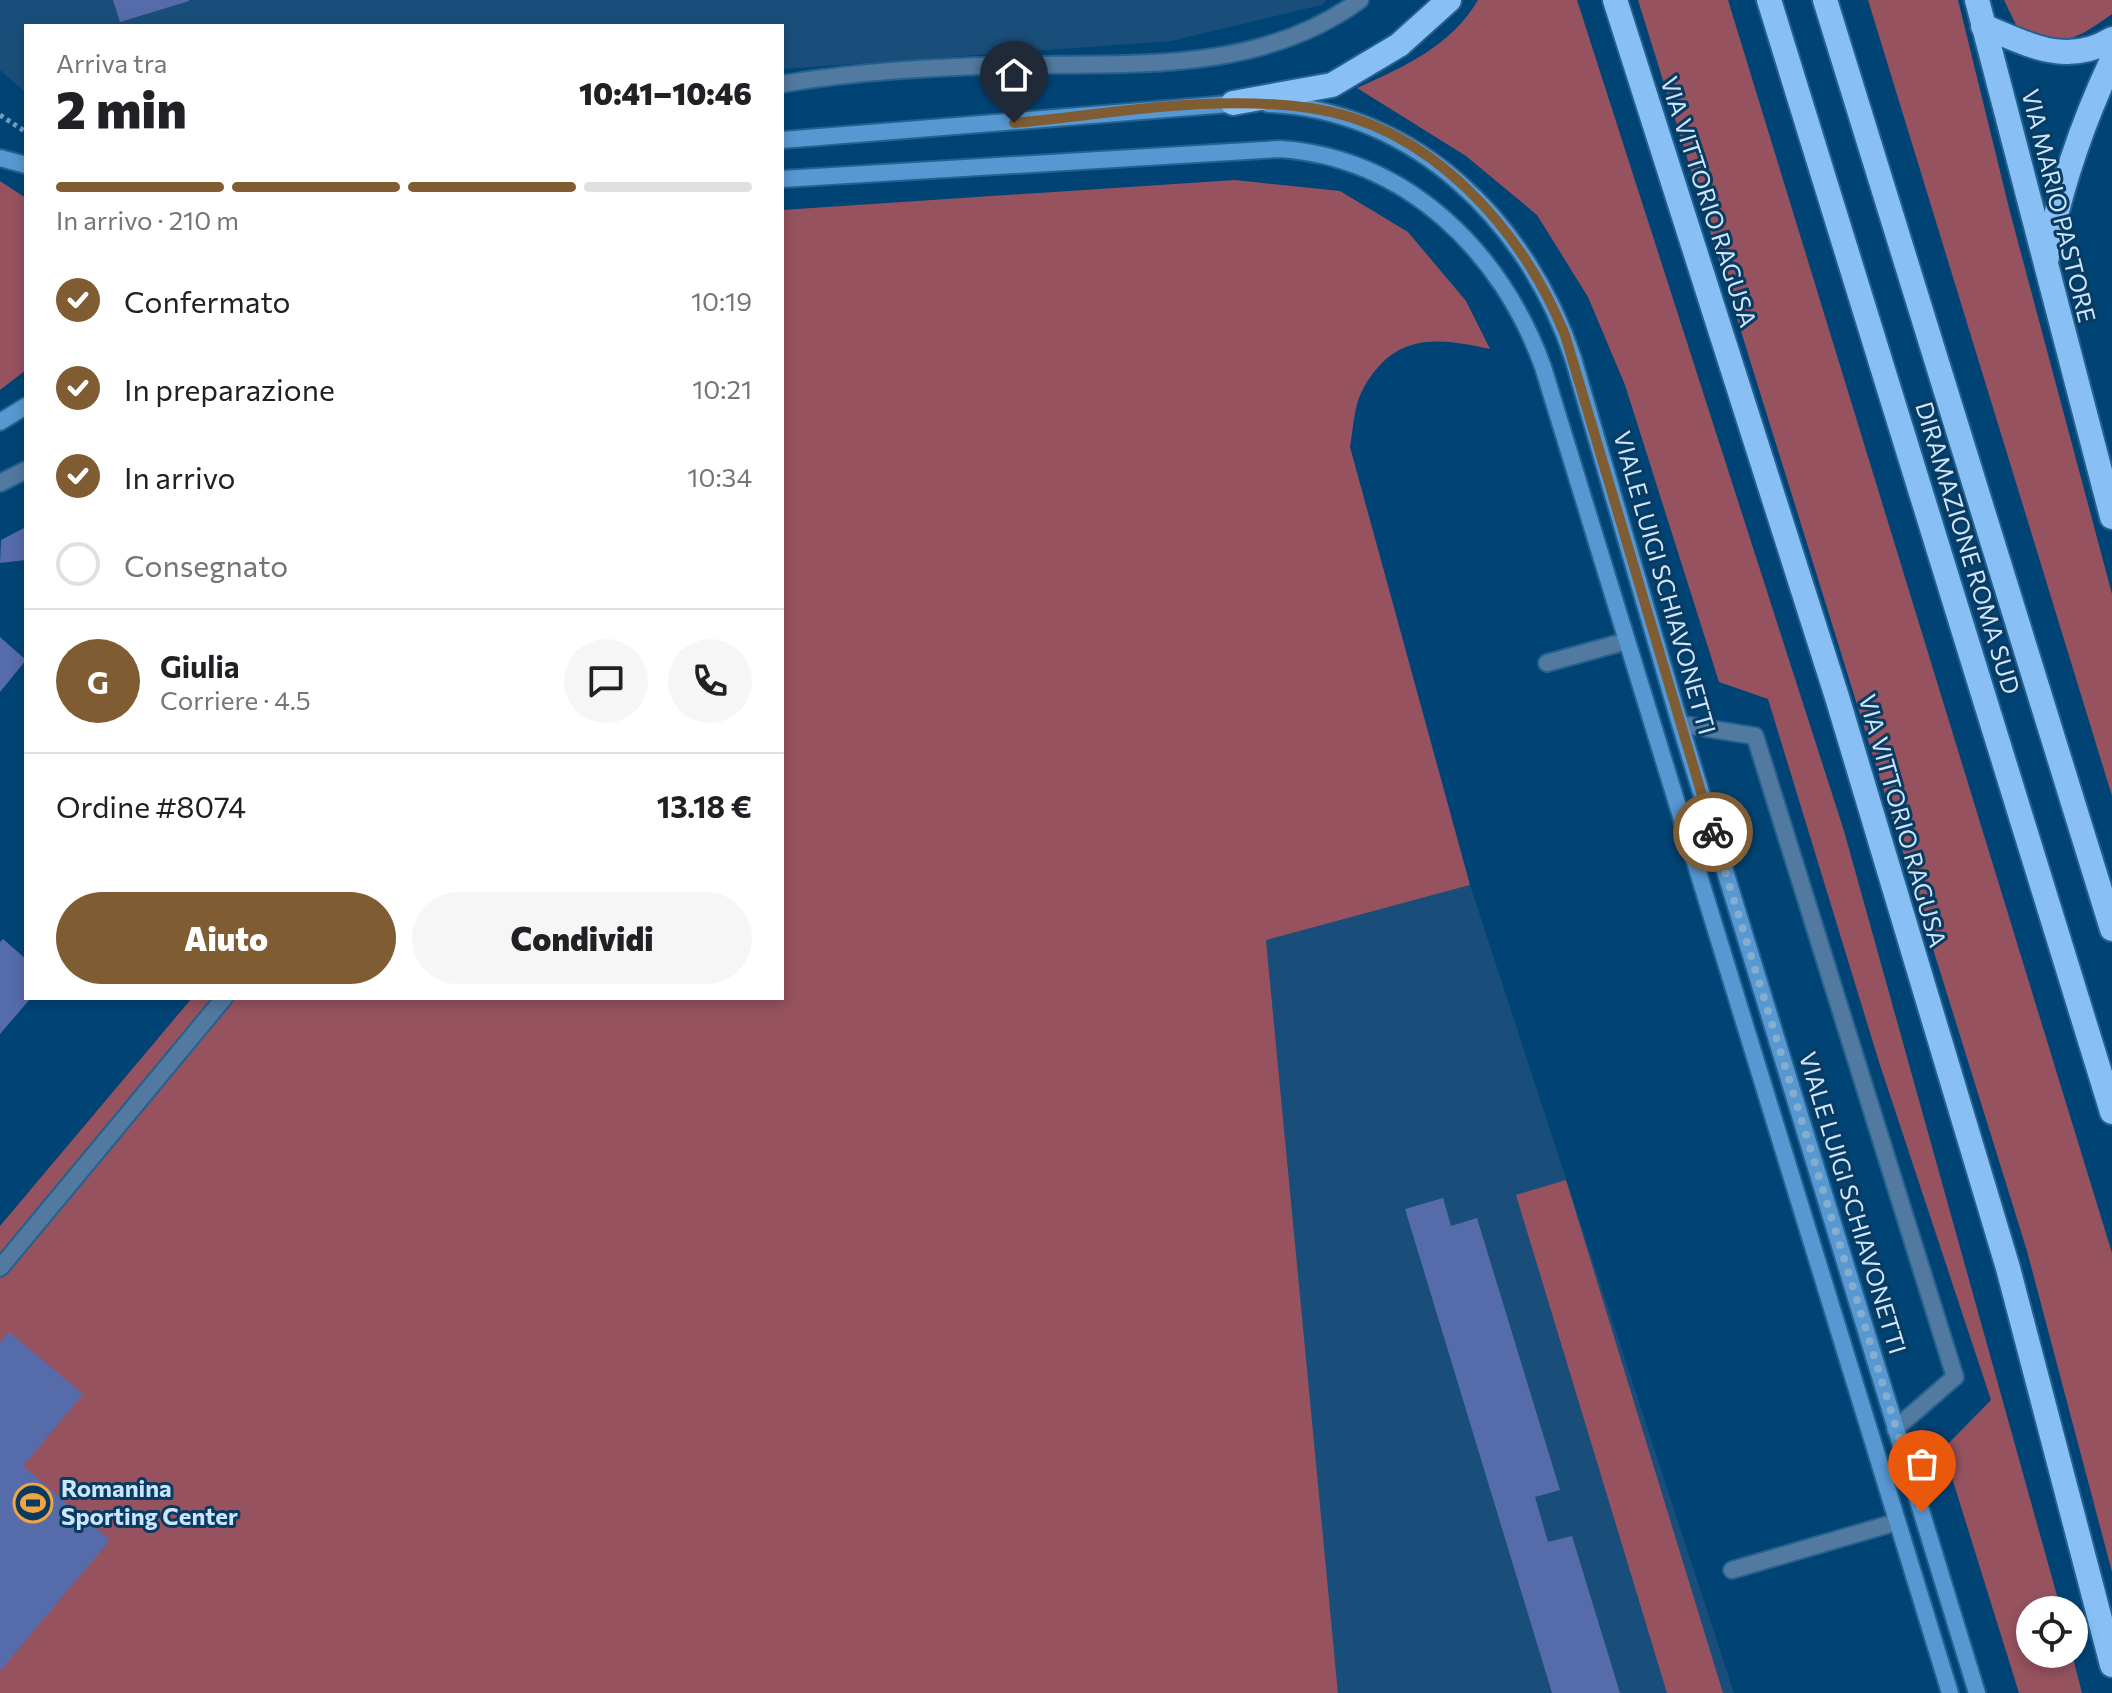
<!DOCTYPE html>
<html lang="it">
<meta charset="utf-8">
<style>
body{margin:0;font-family:Commissioner,sans-serif;background:#f6f6f6;color:#202124;height:100vh;display:flex;flex-direction:column;font-size:30px;white-space:nowrap}
*{box-sizing:border-box;margin:0}
p{font-size:26px;color:#757577}
.icon{flex:none;width:44px;height:44px;fill:none;stroke:currentColor;stroke-width:2;stroke-linecap:round;stroke-linejoin:round}
.map{position:relative;flex:1;overflow:hidden}
.drawer{position:absolute;left:24px;top:24px;width:760px;height:976px;display:flex;flex-direction:column;background:#fff;border-radius:0px;box-shadow:0 4px 12px #0003}
.drawer>*{flex:none}
.tools{position:absolute;left:2016px;top:1596px;display:grid;gap:16px}
.tools a{display:grid;place-items:center;width:72px;height:72px;border-radius:50%;background:#fff;box-shadow:0 4px 12px #0003;font-size:40px}
.pin{position:absolute;display:grid;place-items:center;width:68px;height:68px;color:#fff;margin:-82px -34px;border-radius:50% 50% 50% 0;rotate:-45deg;box-shadow:0 0 8px #0007}
.pin .icon{rotate:45deg}
.courier{position:absolute;display:grid;place-items:center;width:80px;height:80px;margin:-40px;border:6px solid #7f5c32;border-radius:50%;background:#fff;color:#222;box-shadow:0 2px 10px #0007}
.summary em{font-style:normal;font-weight:800}
.summary div{display:flex;flex-direction:column-reverse}
.summary{display:flex;align-items:center;justify-content:space-between;height:136px;padding:0 32px}
h1{font-size:52px;font-weight:800;line-height:60px}
.bar{display:grid;grid-template-columns:repeat(4,1fr);gap:12px 8px;align-content:center;height:96px;padding:0 32px}
.bar i{height:10px;border-radius:6px;background:#e0e0e0}
.bar .on{background:#7f5c32}
.bar p{grid-column:span 4}
.line{display:flex;align-items:center;gap:20px;padding:0 32px;border-top:2px solid #e0e0e0}
.line div{flex:1}
.round{display:grid;place-items:center;flex:none;width:84px;height:84px;border-radius:42px;background:#f6f6f6}
ol{padding:0 32px;list-style:none}
li{display:flex;align-items:center;gap:24px;height:88px}
li p{margin-inline-start:auto}
li .icon{padding:8px;border-radius:50%;background:#7f5c32;color:#fff;stroke-width:4}
li:last-child{color:#757577}
li i{width:44px;height:44px;border:4px solid #e0e0e0;border-radius:50%}
.action{display:flex;gap:16px;margin-top:auto;padding:16px 32px}
.action a{flex:1;height:92px;border-radius:48px;background:#7f5c32;color:#fff;font-size:32px;font-weight:800;line-height:92px;text-align:center}
.action a+a{background:#f6f6f6;color:#202124}
.map>svg:first-child{display:block}
</style>
<div class="map">
<svg width="2112" height="1693" viewBox="0 0 2112 1693">
<rect width="100%" height="100%" fill="#004476"/>
<g fill="#1a4e7a">
<polygon points="0,0 1327,0 1321,5 1171,41 782,69 782,26 26,26 26,93 0,70"/>
<polygon points="1470,885 1734,1693 1338,1693 1266,940"/>
</g>
<g fill="#96525f">
<path d="M1478,0H1577L1844,831L2061,1610H2030V1654H2072L2082,1693H2019L1943,1449L1991,1400L1879,1062L1768,699L1719,682L1625,385L1588,297L1537,215L1466,156L1357,88C1404,67 1451,46 1478,0Z"/>
<polygon points="1638,0 1728,0 2112,1253 2112,1572 2027,1251"/>
<polygon points="1868,0 1958,0 2010,212 2112,594 2112,796"/>
<path d="M2004,0H2112V14C2071,43 2066,45 2019,31Z"/>
<path d="M1235,180L1340,191L1408,232L1466,301L1490,349C1433,336 1392,334 1362,391C1354,406 1353,430 1350,447L1470,885L1266,940L1338,1693H0V1226L192,998H782V210Z"/>
<polygon points="0,181 26,198 26,370 0,390"/>
<polygon points="1566,1180 1723,1693 1667,1693 1516,1195"/>
</g>
<g fill="#556baa">
<polygon points="113,0 189,0 189,1 120,22"/>
<polygon points="26,527 26,560 0,563 1,540"/>
<polygon points="0,637 26,660 0,692"/>
<polygon points="3,939 26,959 26,998 31,998 0,1034 0,942"/>
<polygon points="1443,1198 1451,1226 1477,1218 1560,1490 1535,1497 1548,1542 1572,1536 1620,1693 1552,1693 1405,1209"/>
<polygon points="9,1332 83,1394 23,1466 110,1540 0,1671 0,1343"/>
</g>
<g fill="none" stroke-linecap="round" stroke-linejoin="round">
<defs>
<g id="lane">
<path d="M782,84C859,71 936,67 1013,65C1132,63 1259,74 1360,0"/>
<polyline points="0,483 26,470"/>
<polyline points="1547,663 1627,641"/>
<polyline points="1680,724 1755,736 1955,1377 1895,1429"/>
<polyline points="0,1268 137,1103"/>
<polyline points="1732,1570 1897,1522"/>
</g>
<polyline id="street" points="137,1103 224,998"/>
<g id="secondary">
<path d="M1268,104C1416,110 1528,223 1573,358L1680,724L1977,1693"/>
<polyline points="782,140 1241,103"/>
<polyline points="0,158 26,165"/>
<path d="M782,179L1280,149C1407,158 1502,252 1543,367L1950,1693"/>
<polyline points="0,422 26,406"/>
</g>
<g id="highway">
<polyline points="1615,0 1837,697 2008,1268 2112,1665"/>
<polyline points="1769,0 2112,1112"/>
<polyline points="1825,0 2112,929"/>
<polyline points="1977,0 2112,517"/>
<path d="M1983,26C2028,44 2066,67 2112,39"/>
<polyline points="1233,103 1332,85 1399,45 1449,0"/>
<path d="M2046,262C2059,190 2081,126 2112,60"/>
</g>
</defs>
<use href="#lane" stroke="#25618e" stroke-width="20"/>
<use href="#street" stroke="#25618e" stroke-width="20"/>
<use href="#secondary" stroke="#25618e" stroke-width="20"/>
<use href="#highway" stroke="#25618e" stroke-width="28"/>
<polyline stroke="#6f9bbf" stroke-width="5" stroke-dasharray="4 4" stroke-linecap="butt" points="0,115 26,132"/>
<use href="#lane" stroke="#52799f" stroke-width="16"/>
<use href="#street" stroke="#52799f" stroke-width="16"/>
<use href="#secondary" stroke="#5797d2" stroke-width="16"/>
<use href="#highway" stroke="#88c0f6" stroke-width="24"/>
</g>
<g fill="none" stroke-linecap="round" stroke-linejoin="round">
<polyline stroke="#85adce" stroke-width="8" stroke-dasharray="0 14.4" points="1713,832 1922,1512"/>
<path stroke="#7f5c32" stroke-width="10" d="M1014,123C1110,114 1213,94 1310,108C1430,125 1521,228 1565,335L1713,832"/>
</g>
<defs>
<symbol id="stadium-ring" viewBox="-11 -11 22 22"><circle r="9.5" fill="#093a60" stroke="#f3a442" stroke-width="1.5"/><path d="M0-5a6.5 5 0 1 0 0 10a6.5 5 0 1 0 0-10ZM-3.5-1.8h7v3.6h-7Z" fill="#f3a442"/></symbol>
</defs>
<g fill-rule="evenodd">
<use href="#stadium-ring" x="11" y="1481" width="44" height="44"/>
</g>
<g text-anchor="middle" stroke-width="6" stroke-linejoin="round" paint-order="stroke">
<g font-size="24" fill="#cce5fd" stroke="#093a60">
<text transform="translate(1708 202) rotate(72)" y="8">VIA VITTORIO RAGUSA</text>
<text transform="translate(2058 206) rotate(76)" y="8">VIA MARIO PASTORE</text>
<text transform="translate(1967 548) rotate(73)" y="8">DIRAMAZIONE ROMA SUD</text>
<text transform="translate(1664 583) rotate(74)" y="8">VIALE LUIGI SCHIAVONETTI</text>
<text transform="translate(1902 821) rotate(74)" y="8">VIA VITTORIO RAGUSA</text>
<text transform="translate(1852 1203) rotate(73)" y="8">VIALE LUIGI SCHIAVONETTI</text>
</g>
<g font-size="24" font-weight="bold" fill="#cce5fd" stroke="#093a60" text-anchor="start">
<text x="61" y="1497">Romanina<tspan x="61" dy="28">Sporting Center</tspan></text>
</g>
</g>
</svg>
<div class="tools">
<a><svg class="icon" aria-label="locate" viewBox="0 0 24 24"><circle cx="12" cy="12" r="6"/><path d="M12 2v4M12 18v4M2 12h4M18 12h4"/></svg></a>
</div>
<div class="pin" style="left:1922px;top:1512px;background:#ea580c"><svg class="icon" aria-label="bag" viewBox="0 0 24 24"><path d="M5 8h14l-1 12H6zM9 8a3 3 0 0 1 6 0"/></svg></div>
<div class="pin" style="left:1014px;top:123px;background:#1f2937"><svg class="icon" aria-label="home" viewBox="0 0 24 24"><path d="M3 11l9-7 9 7M6 9v11h12V9"/></svg></div>
<div class="courier" style="left:1713px;top:832px"><svg class="icon" aria-label="bike" viewBox="0 0 24 24"><circle cx="6" cy="16" r="4"/><circle cx="18" cy="16" r="4"/><path d="M6 16l4-8h5l3 8M10 8l3 8H6M13 5h3"/></svg></div>
<section class="drawer">
<div class="summary"><div><h1>2 min</h1><p>Arriva tra</p></div><em>10:41–10:46</em></div>
<div class="bar"><i class="on"></i><i class="on"></i><i class="on"></i><i></i><p>In arrivo · 210 m</p></div>
<ol>
<li><svg class="icon" aria-label="check" viewBox="0 0 24 24"><path d="M5 12l5 5 9-10"/></svg>Confermato<p>10:19</p></li>
<li><svg class="icon" aria-label="check" viewBox="0 0 24 24"><path d="M5 12l5 5 9-10"/></svg>In preparazione<p>10:21</p></li>
<li><svg class="icon" aria-label="check" viewBox="0 0 24 24"><path d="M5 12l5 5 9-10"/></svg>In arrivo<p>10:34</p></li>
<li><i></i>Consegnato</li>
</ol>
<div class="line" style="height:144px"><b class="round" style="background:#7f5c32;color:#fff">G</b><div><b>Giulia</b><p>Corriere · 4.5</p></div><a class="round"><svg class="icon" aria-label="chat" viewBox="0 0 24 24"><path d="M4 5h16v11H9l-5 4z"/></svg></a><a class="round"><svg class="icon" aria-label="phone" viewBox="0 0 24 24"><path d="M5 4h4l2 5-3 2q2 4 5 5l2-3 5 2v4C11 20 4 13 5 4z"/></svg></a></div>
<div class="line" style="height:104px"><div>Ordine #8074</div><b>13.18 €</b></div>
<div class="action"><a>Aiuto</a><a>Condividi</a></div>
</section>
</div>
